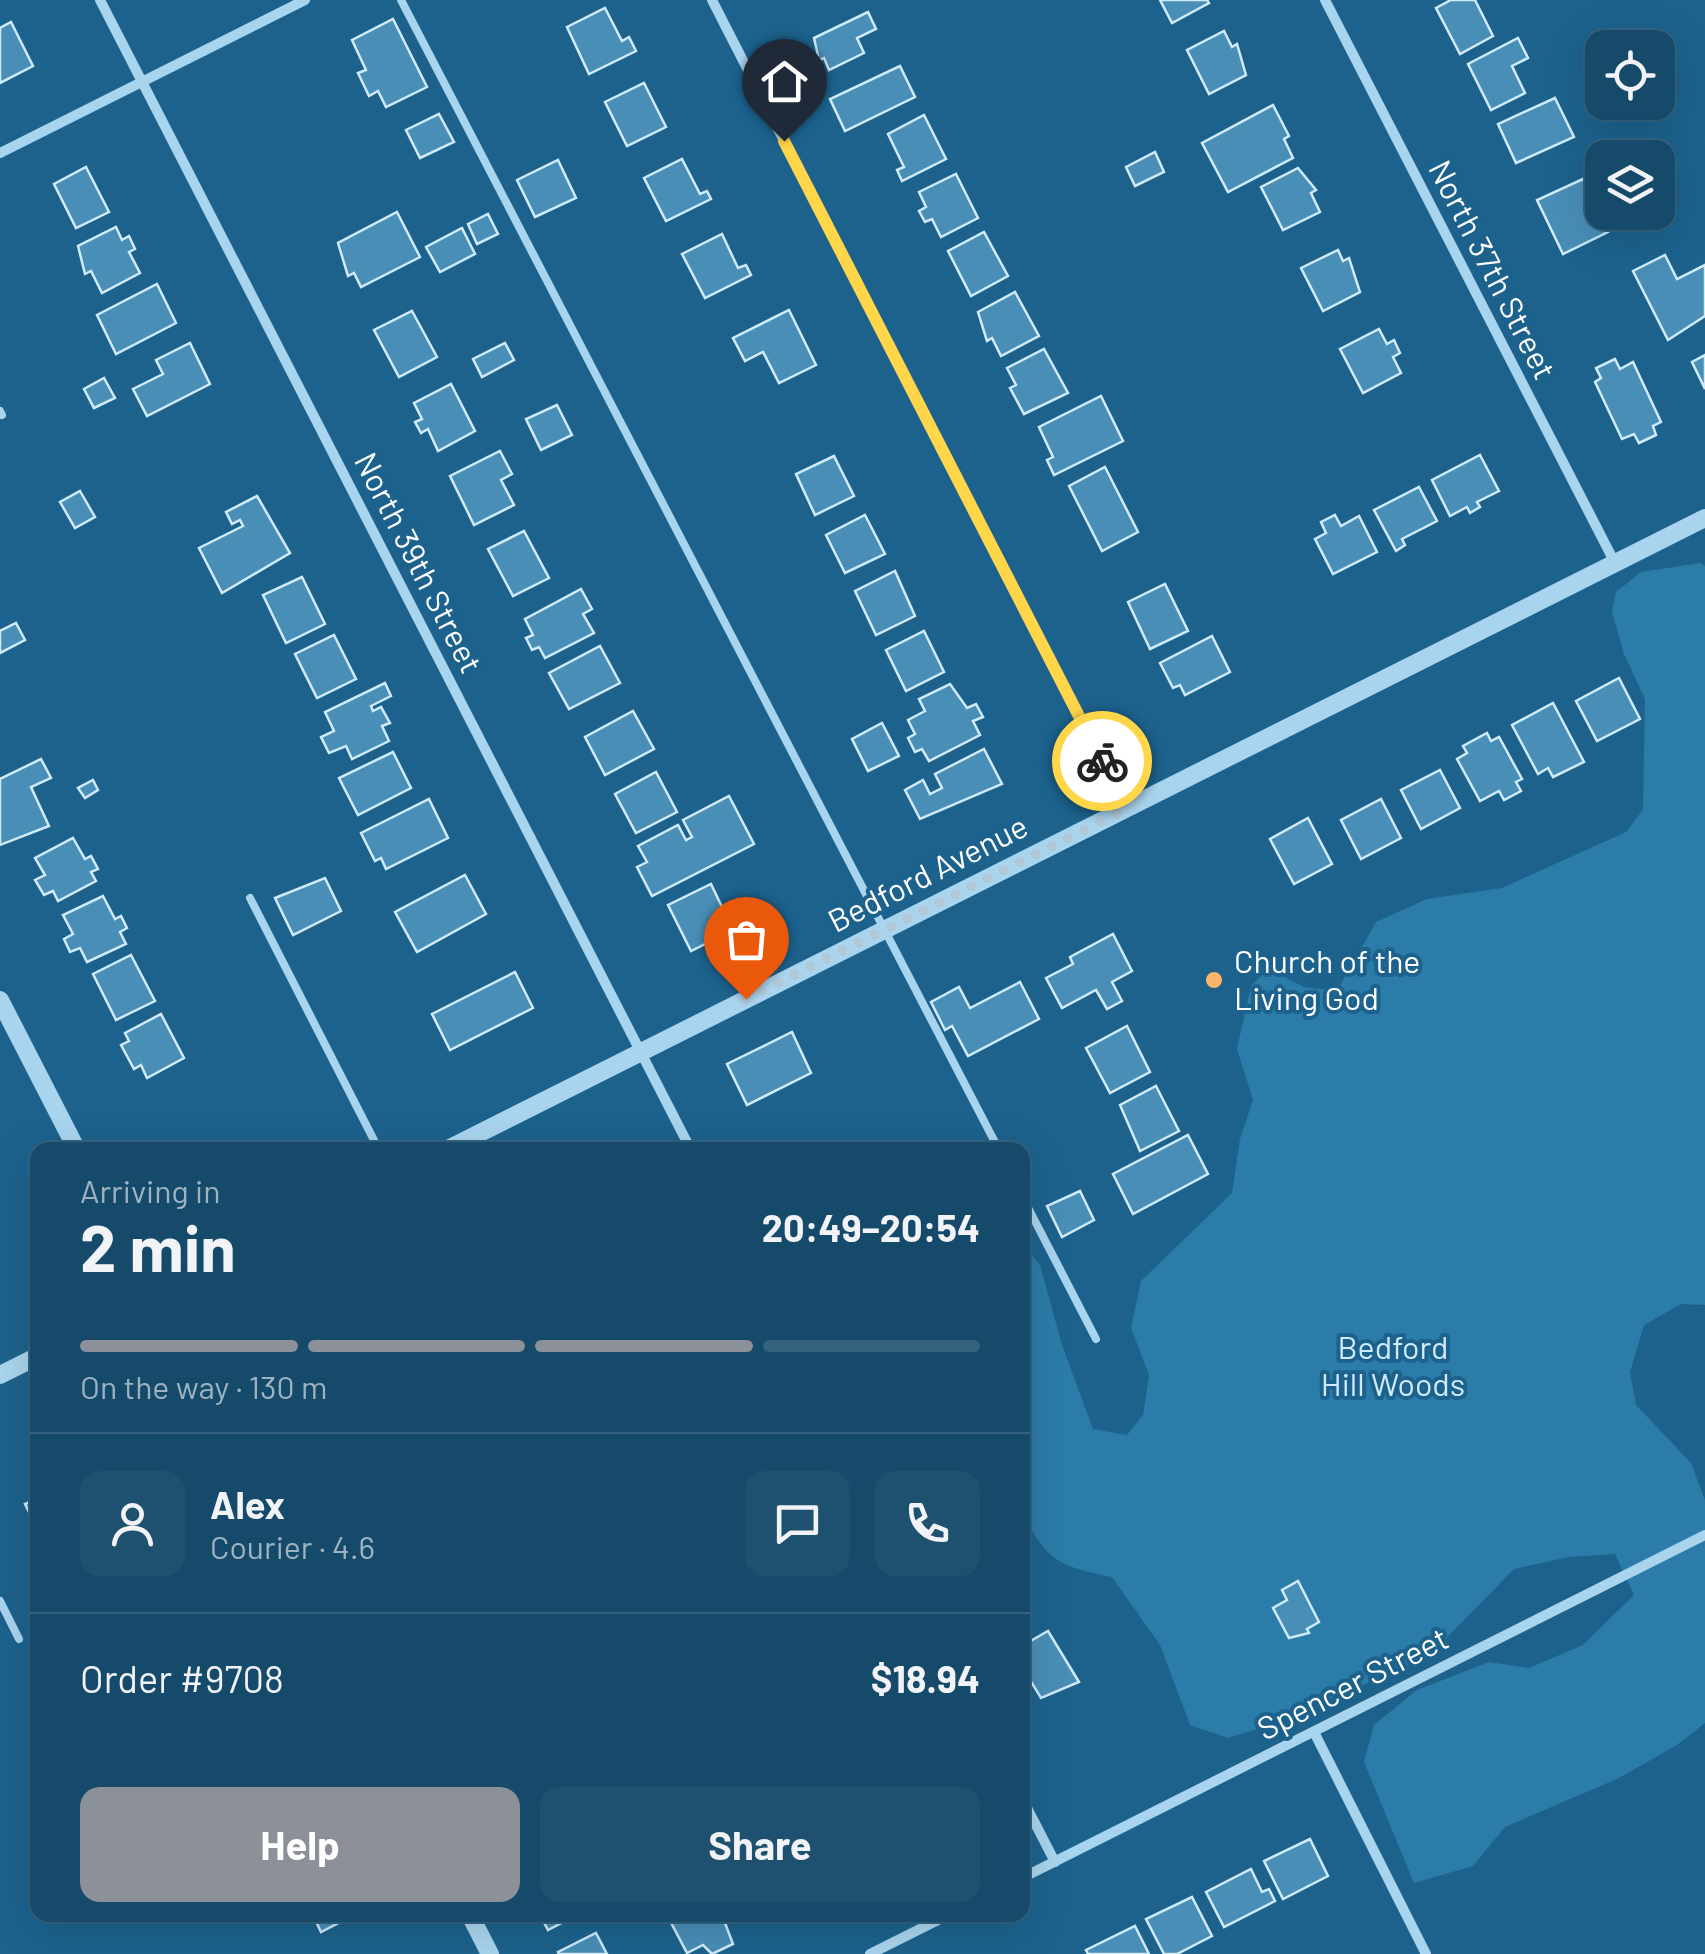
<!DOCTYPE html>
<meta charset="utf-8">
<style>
body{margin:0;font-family:Barlow,sans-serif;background:#1e5170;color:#f1f3f6;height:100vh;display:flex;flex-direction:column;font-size:38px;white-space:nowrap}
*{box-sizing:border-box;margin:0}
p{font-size:32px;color:#9db3c1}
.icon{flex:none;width:55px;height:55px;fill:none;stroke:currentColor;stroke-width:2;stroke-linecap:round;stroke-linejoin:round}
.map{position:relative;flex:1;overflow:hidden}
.panel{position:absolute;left:30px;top:1142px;width:1000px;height:780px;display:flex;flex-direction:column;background:#154a6a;border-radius:20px;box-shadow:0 10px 40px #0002,0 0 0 2px #34627e}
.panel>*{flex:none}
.tools{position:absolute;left:1585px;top:30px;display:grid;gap:20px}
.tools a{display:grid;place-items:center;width:90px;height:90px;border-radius:20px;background:#154a6a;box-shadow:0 10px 40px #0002,0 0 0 2px #34627e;font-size:50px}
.pin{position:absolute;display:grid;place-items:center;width:85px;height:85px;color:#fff;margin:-102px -42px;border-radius:50% 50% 50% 0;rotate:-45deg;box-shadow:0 0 10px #0007}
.pin .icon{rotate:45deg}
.courier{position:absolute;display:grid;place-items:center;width:100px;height:100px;margin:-50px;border:8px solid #ffd54a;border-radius:50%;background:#fff;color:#222;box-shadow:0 2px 12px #0007}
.head em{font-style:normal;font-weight:700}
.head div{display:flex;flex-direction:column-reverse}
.head{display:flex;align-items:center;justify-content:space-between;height:170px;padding:0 50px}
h1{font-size:65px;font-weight:700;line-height:75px}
.bar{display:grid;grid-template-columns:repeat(4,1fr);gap:15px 10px;align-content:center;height:120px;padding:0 50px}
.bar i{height:12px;border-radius:8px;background:#34627e}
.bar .active{background:#8c9099}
.bar p{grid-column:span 4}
.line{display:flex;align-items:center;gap:25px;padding:0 50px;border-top:2px solid #34627e}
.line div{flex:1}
.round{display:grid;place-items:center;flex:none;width:105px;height:105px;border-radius:20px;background:#1e5170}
.primary-button{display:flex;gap:20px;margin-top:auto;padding:20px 50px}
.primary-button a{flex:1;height:115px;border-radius:20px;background:#8c9099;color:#fff;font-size:40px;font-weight:700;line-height:115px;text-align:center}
.primary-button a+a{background:#1e5170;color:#f1f3f6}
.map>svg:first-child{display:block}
</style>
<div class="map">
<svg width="1705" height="1954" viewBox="0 0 1705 1954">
<rect width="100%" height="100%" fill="#1c628d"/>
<path fill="#2c7ca9" d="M1701,563L1705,566V1305L1681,1304L1644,1325L1630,1372L1636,1405L1691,1463L1705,1500V1723L1677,1745L1617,1779L1505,1827L1473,1866L1414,1883L1364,1762L1374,1725L1417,1690L1489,1662L1529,1668L1583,1645L1634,1595L1615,1554L1569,1557L1514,1569L1429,1656L1276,1723L1228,1738L1190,1725L1160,1645L1112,1577C1060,1566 1048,1563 1023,1514L1022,1244L1040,1265L1062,1345L1093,1429L1127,1435L1143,1415L1149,1375L1131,1328L1141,1281L1232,1193L1240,1139L1253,1100L1237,1049L1251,986L1268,969L1304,987L1337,991L1376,922L1427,899L1502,888L1626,832L1643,810L1645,699L1624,654L1612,612L1616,592L1641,572Z"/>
<g fill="#498eb7" stroke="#cfeaf9" stroke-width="2.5">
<polygon points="1160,0 1207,0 1209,3 1172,23"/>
<polygon points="1451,0 1475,0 1493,36 1460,54 1436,8"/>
<polygon points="605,8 622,41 629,37 636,51 589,74 567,27"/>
<polygon points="868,12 876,29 857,38 864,53 829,70 824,58 819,60 814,38"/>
<polygon points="393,19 427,87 386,107 378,91 369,96 358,73 366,70 352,40"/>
<polygon points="11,22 33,66 0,83 0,28"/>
<polygon points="1224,31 1232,47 1237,44 1246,75 1209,94 1187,50"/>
<polygon points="1518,38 1528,58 1512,66 1525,93 1491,110 1468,64"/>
<polygon points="900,66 915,97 845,131 830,99"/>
<polygon points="644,83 666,127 627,146 605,102"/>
<polygon points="1555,98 1574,137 1516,163 1498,124"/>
<polygon points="1273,105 1289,136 1284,139 1293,158 1228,192 1202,143"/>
<polygon points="439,114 454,142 420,158 406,130"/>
<polygon points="924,115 946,159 902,181 897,170 904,167 888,134"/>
<polygon points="1155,152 1164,172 1135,186 1126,167"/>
<polygon points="682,159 700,194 707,191 711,199 666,221 644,178"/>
<polygon points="558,160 576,198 535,217 517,180"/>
<polygon points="86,167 109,212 76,228 54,184"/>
<polygon points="1298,168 1316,190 1311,193 1320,212 1283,230 1261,187"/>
<polygon points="956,174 978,218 941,237 932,219 925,222 919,211 926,207 919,192"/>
<polygon points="1583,179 1608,232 1563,254 1537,200"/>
<polygon points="397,212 420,257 361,287 354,273 348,276 338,243"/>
<polygon points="488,214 498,234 477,244 468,224"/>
<polygon points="116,227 122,240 129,236 135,249 129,252 140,273 102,293 91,271 85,274 78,246"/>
<polygon points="462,228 475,254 440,272 426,247"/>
<polygon points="984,232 1008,276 971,296 948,251"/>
<polygon points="722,234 738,268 746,265 751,275 705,298 682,254"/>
<polygon points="1338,250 1343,261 1349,258 1360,292 1323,311 1301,268"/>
<polygon points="1665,255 1677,279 1705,265 1705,316 1668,340 1633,271"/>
<polygon points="157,284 176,323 116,354 97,315"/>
<polygon points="1015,292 1039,336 1001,356 992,338 987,341 978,312"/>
<polygon points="789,310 816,365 779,383 763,352 745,361 733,338"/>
<polygon points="412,311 437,357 399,377 374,330"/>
<polygon points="1379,329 1387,344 1394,340 1400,353 1393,357 1401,373 1363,393 1340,349"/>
<polygon points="190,343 210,384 147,416 133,389 163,374 156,360"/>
<polygon points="505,343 514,360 482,377 473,359"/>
<polygon points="1044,349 1068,393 1024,414 1010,388 1016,385 1007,368"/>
<polygon points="1705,355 1705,389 1692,362"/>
<polygon points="1615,359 1620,369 1633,362 1661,422 1653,426 1656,435 1639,443 1634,434 1622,439 1595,382 1601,378 1596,368"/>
<polygon points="104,378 115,398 94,408 84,389"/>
<polygon points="451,384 475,431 438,451 428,429 421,433 415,422 422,419 414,403"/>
<polygon points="1101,396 1123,441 1054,475 1047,460 1053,457 1039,427"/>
<polygon points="557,405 572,435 541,450 526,419"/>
<polygon points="500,451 512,474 501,480 514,505 474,525 450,476"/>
<polygon points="1480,455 1499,491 1477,502 1480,507 1470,513 1467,507 1450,516 1432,480"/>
<polygon points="834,456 854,496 815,515 796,474"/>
<polygon points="1105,467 1138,532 1102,551 1069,486"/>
<polygon points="1419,487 1437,521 1402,539 1405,545 1396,551 1374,510"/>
<polygon points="80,491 95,517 75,528 60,502"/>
<polygon points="257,496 290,553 222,593 199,548 243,526 240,520 232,524 226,512"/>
<polygon points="865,515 885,554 845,573 826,535"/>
<polygon points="1335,515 1341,526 1359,516 1377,552 1333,574 1315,539 1326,533 1321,522"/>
<polygon points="524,531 549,578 513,596 488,549"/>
<polygon points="895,571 915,616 876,635 855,591"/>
<polygon points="302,577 325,624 286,643 263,595"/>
<polygon points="1165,584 1188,631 1150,649 1128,602"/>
<polygon points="581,589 592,609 583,614 594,633 545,658 539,647 532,650 526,638 533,635 525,619"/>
<polygon points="16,623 25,640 0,653 0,631"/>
<polygon points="924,631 944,672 906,691 886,650"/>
<polygon points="334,635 356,679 317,698 295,654"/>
<polygon points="1212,636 1230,672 1185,695 1180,685 1173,688 1160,663"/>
<polygon points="600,646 620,683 569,709 549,673"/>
<polygon points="1619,678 1640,719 1597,741 1576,701"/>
<polygon points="385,683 391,696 371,706 373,711 381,707 390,723 382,726 389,741 352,759 346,746 329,753 321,737 334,731 325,712"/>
<polygon points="950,684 967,708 976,704 983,717 973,721 980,735 929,761 922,749 915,752 908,738 915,734 908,720 925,711 919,699"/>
<polygon points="1553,703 1584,762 1553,777 1548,768 1538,774 1512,725"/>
<polygon points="633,711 654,749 605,775 585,737"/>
<polygon points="882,723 899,756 868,771 852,739"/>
<polygon points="1487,733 1491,741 1499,737 1522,779 1516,782 1521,791 1504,800 1499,791 1480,801 1457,759 1467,753 1463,746"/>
<polygon points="984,749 1002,784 920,819 905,790 923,780 930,794 942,788 935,774"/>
<polygon points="393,752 411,788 358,815 339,778"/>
<polygon points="41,759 51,778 31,787 49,826 0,845 0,779"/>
<polygon points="1440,770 1460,808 1421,829 1401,790"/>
<polygon points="656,772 677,812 636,833 615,794"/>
<polygon points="93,780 98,790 85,798 78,788"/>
<polygon points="729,796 754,844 652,896 637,867 647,862 638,846 678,825 686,840 692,837 683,820"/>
<polygon points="429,799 448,838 386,869 381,858 375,861 361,833"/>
<polygon points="1381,799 1401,838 1361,859 1341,820"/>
<polygon points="1308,818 1332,864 1294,884 1270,839"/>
<polygon points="73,838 85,859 91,856 98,869 91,872 96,881 58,901 53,891 44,895 35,880 45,875 35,858"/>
<polygon points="465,875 486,914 417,952 395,912"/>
<polygon points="325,878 341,911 293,935 275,898"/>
<polygon points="711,884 733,930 691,951 668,905"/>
<polygon points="103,896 115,919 121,916 127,928 120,932 126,944 87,962 80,948 70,952 64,939 73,934 63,915"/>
<polygon points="1113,934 1132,971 1112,982 1122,1001 1107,1009 1096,990 1062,1008 1046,978 1073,964 1070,957"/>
<polygon points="131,955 155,1001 116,1020 93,974"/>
<polygon points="515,972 533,1008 450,1050 432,1014"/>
<polygon points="1020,982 1039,1019 968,1056 952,1026 945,1030 931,1002 959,987 970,1008"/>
<polygon points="161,1014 184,1058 147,1078 141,1065 134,1069 121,1045 129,1041 125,1033"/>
<polygon points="1127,1026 1150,1072 1110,1093 1086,1048"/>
<polygon points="792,1032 811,1073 747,1105 727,1064"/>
<polygon points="1156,1086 1179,1131 1140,1151 1120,1105"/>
<polygon points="1188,1135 1208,1174 1133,1214 1113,1174"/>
<polygon points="1080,1191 1094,1220 1062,1237 1047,1206"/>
<polygon points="38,1486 38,1531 25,1504 35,1500 30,1489"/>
<polygon points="1298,1581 1319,1622 1307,1629 1309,1633 1289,1638 1273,1608 1287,1600 1282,1590"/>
<polygon points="1048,1631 1079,1682 1041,1698 1022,1667 1022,1646"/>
<polygon points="1310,1839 1328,1876 1283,1899 1264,1861"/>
<polygon points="1251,1869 1262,1892 1269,1889 1275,1901 1224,1927 1206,1892"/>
<polygon points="1192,1897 1212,1936 1177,1954 1164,1954 1146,1919"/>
<polygon points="313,1915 354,1915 321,1932"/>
<polygon points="540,1915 577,1915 548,1930"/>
<polygon points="722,1915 733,1944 712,1954 703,1945 687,1953 667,1915"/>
<polygon points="1135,1926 1149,1954 1088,1954 1086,1950"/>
<polygon points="596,1933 607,1954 559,1954 558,1952"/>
</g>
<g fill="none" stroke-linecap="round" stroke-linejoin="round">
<g stroke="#a9d4ed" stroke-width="8">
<polyline points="401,0 999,1150"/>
<polyline points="0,411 2,415"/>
<polyline points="250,898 379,1150"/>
<polyline points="1022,1196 1096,1339"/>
<polyline points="0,1601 19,1639"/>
</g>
<g stroke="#a9d4ed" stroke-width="10">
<polyline points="100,0 691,1150"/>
<polyline points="712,0 1126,809"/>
<polyline points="1325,0 1615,563"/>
<polyline points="0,153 305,0"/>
<polyline points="1314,1732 1426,1954"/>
<polyline points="1022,1798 1055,1862"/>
<polyline points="1022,1878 1705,1535"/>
<polyline points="870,1954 948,1915"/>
</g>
<g stroke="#a9d4ed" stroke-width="18">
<polyline points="0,1000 77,1150"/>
<polyline points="446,1150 1705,518"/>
<polyline points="0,1375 38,1356"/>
<polyline points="470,1915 490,1954"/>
</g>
</g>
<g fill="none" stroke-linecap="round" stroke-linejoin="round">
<polyline stroke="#b0c8d7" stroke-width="10" stroke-dasharray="0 18" points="746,999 1126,809 1102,761"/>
<polyline stroke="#ffd54a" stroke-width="12" points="784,141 1102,761"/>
</g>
<circle fill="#fdb667" stroke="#1c628d" stroke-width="4" cx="1214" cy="980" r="10"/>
<g text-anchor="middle" stroke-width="8" stroke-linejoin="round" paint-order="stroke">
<g font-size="32" fill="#fff" stroke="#1c628d">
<text transform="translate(1492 270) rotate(63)" y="11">North 37th Street</text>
<text transform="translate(418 563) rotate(63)" y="11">North 39th Street</text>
<text transform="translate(928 874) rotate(-27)" y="11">Bedford Avenue</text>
<text transform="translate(1353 1684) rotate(-27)" y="11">Spencer Street</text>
</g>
<g font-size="32" fill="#fff" stroke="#1c628d" text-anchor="start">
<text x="1234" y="973">Church of the<tspan x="1234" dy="37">Living God</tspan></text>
</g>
<g font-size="32" fill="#cfeaf9" stroke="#1c628d">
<text x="1393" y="1359">Bedford<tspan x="1393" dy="37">Hill Woods</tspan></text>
</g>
</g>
</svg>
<div class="tools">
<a><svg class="icon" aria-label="locate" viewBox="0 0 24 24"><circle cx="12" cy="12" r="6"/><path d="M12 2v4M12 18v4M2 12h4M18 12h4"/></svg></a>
<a><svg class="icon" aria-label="layers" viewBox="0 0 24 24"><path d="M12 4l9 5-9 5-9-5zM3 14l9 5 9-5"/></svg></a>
</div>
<div class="pin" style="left:746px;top:999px;background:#ea580c"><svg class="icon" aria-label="bag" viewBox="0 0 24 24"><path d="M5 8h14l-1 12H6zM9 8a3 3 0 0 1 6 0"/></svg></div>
<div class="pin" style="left:784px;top:141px;background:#1f2937"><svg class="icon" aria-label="home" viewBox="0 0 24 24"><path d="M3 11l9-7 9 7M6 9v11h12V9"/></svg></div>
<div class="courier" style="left:1102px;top:761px"><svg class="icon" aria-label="bike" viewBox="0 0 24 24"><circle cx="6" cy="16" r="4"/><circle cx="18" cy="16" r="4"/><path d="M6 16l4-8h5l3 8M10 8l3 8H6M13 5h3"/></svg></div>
<section class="panel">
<div class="head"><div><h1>2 min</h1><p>Arriving in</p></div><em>20:49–20:54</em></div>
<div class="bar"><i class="active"></i><i class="active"></i><i class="active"></i><i></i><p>On the way · 130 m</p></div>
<div class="line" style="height:180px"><a class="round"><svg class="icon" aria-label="person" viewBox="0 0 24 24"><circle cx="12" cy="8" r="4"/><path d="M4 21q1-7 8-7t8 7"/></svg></a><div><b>Alex</b><p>Courier · 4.6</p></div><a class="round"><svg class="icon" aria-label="chat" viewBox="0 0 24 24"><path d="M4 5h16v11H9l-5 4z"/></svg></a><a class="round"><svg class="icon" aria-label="phone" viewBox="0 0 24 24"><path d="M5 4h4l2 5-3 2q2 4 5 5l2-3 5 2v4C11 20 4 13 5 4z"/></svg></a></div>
<div class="line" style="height:130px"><div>Order #9708</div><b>$18.94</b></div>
<div class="primary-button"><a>Help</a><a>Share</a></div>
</section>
</div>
